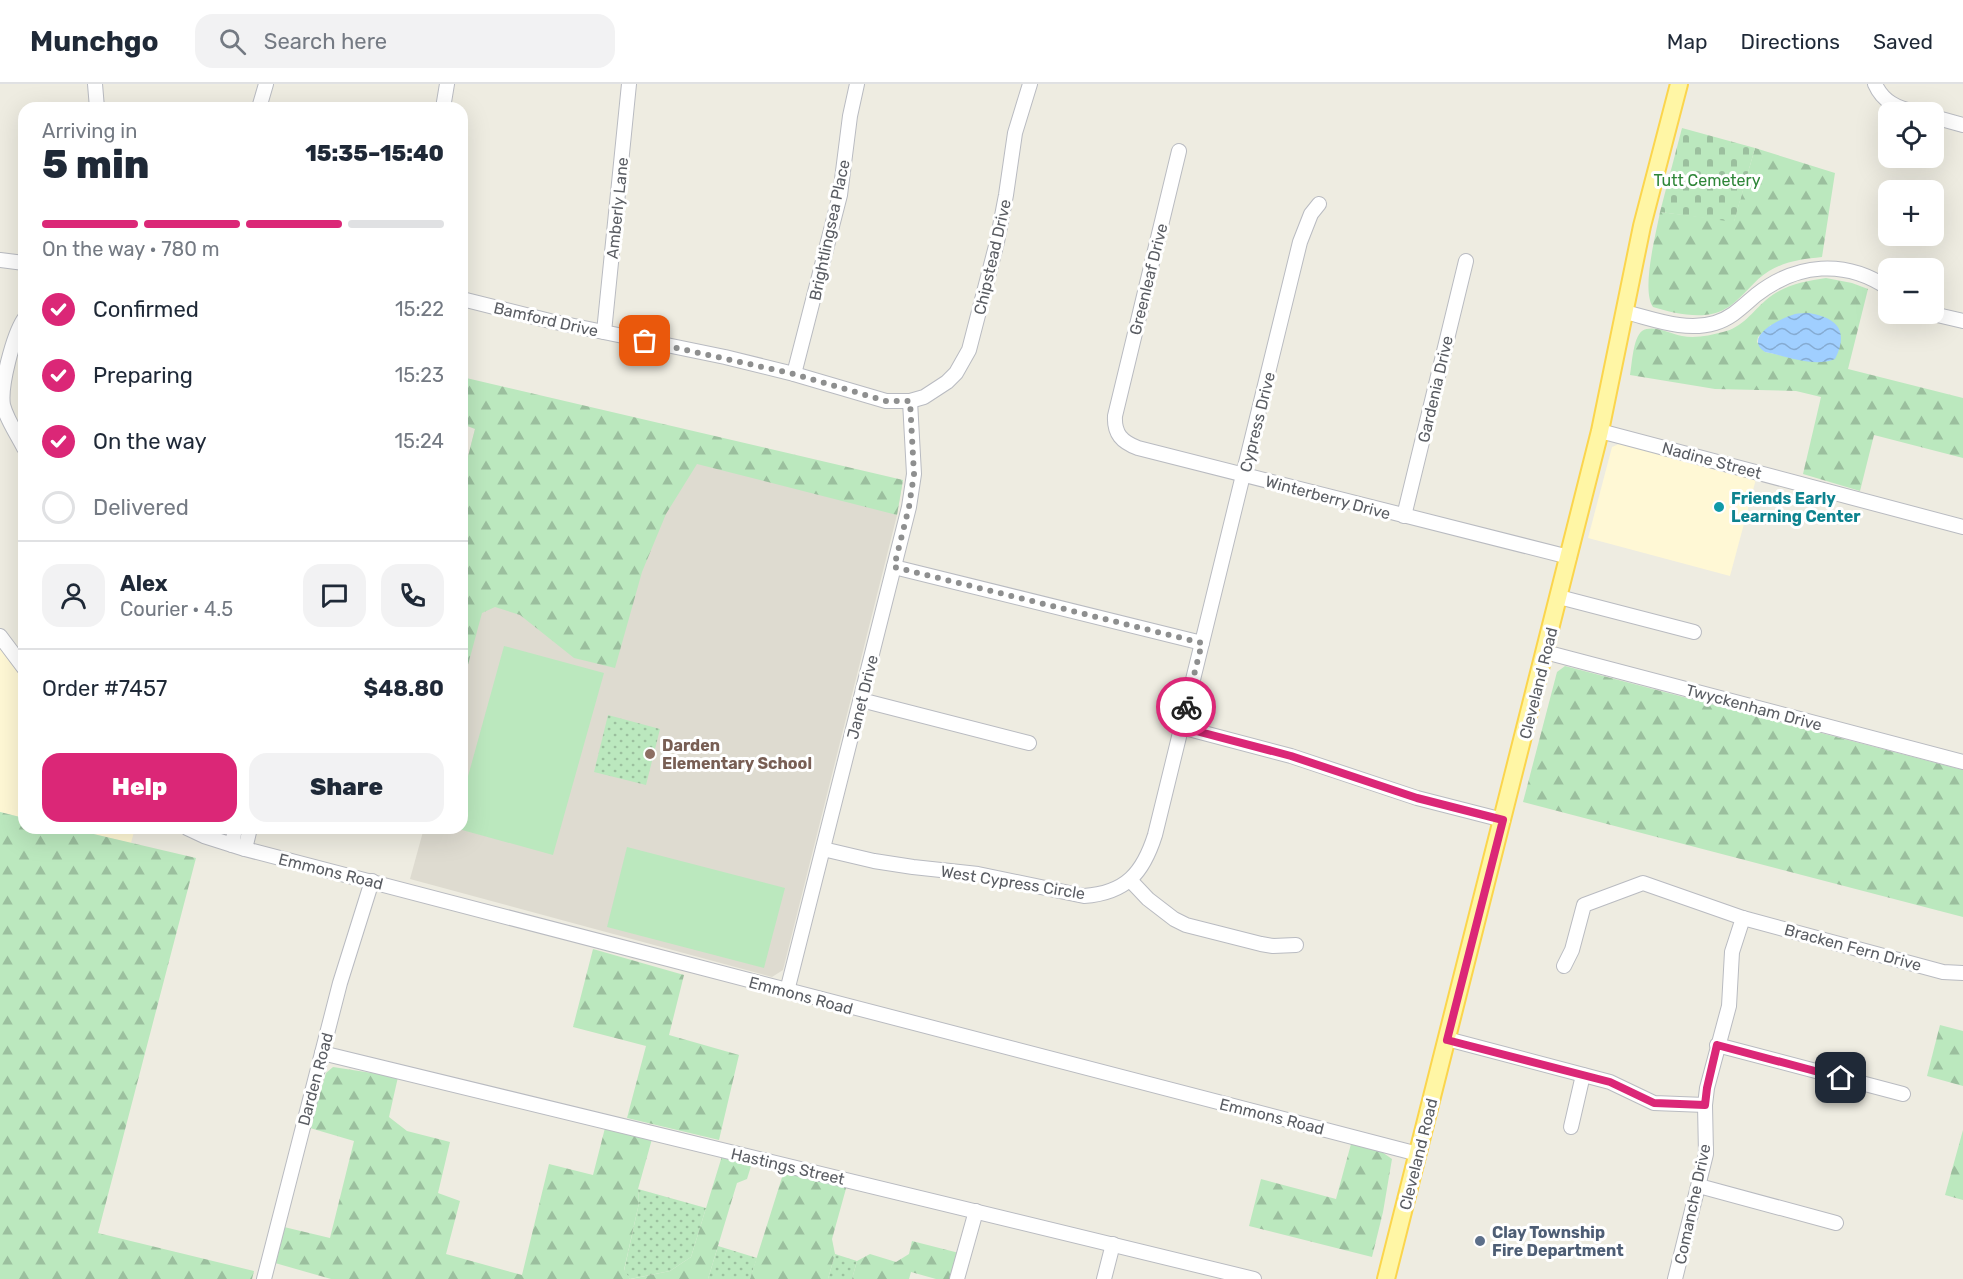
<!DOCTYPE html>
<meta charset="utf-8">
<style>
body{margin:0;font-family:Rubik,sans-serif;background:#f2f2f3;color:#1f2937;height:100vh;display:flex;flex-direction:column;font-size:22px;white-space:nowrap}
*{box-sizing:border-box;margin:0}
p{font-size:20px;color:#747a83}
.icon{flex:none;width:33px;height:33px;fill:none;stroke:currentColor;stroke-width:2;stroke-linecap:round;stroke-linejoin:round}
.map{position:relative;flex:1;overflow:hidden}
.side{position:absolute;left:18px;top:18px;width:450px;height:732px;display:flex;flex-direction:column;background:#fff;border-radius:18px;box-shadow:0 6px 24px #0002}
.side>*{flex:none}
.tools{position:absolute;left:1878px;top:18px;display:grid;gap:12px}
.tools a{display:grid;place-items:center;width:66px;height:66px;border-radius:12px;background:#fff;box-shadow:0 6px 24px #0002;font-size:30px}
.pin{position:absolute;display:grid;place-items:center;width:51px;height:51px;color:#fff;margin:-26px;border-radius:12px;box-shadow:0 3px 9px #0006}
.courier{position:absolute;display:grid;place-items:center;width:60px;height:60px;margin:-30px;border:4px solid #db2777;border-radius:50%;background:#fff;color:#222;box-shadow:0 2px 8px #0007}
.overview em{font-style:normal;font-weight:800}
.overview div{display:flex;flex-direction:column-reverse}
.overview{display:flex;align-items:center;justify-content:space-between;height:102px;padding:0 24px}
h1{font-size:39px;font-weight:800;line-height:45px}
.bar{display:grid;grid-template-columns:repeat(4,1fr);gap:9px 6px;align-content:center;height:72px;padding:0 24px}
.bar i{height:8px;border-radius:4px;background:#e0e1e3}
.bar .active{background:#db2777}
.bar p{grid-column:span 4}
.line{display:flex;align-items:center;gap:15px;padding:0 24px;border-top:2px solid #e0e1e3}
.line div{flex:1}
.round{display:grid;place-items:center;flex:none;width:63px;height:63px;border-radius:18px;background:#f2f2f3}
ol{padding:0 24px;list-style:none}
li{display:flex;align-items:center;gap:18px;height:66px}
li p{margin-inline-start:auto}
li .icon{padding:6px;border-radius:50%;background:#db2777;color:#fff;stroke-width:4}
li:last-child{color:#747a83}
li i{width:33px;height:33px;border:3px solid #e0e1e3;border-radius:50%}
.primary-button{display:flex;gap:12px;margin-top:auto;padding:12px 24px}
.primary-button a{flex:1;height:69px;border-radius:18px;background:#db2777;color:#fff;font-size:24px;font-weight:800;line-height:69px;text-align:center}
.primary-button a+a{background:#f2f2f3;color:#1f2937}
header{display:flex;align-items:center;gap:36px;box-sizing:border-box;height:84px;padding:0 30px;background:#fff;border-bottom:2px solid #e0e1e3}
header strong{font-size:28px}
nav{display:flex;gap:33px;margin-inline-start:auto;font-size:21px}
.search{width:420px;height:54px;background:#f2f2f3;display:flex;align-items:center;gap:15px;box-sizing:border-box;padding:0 21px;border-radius:18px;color:#747a83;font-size:22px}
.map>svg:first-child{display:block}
</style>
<header>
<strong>Munchgo</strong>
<div class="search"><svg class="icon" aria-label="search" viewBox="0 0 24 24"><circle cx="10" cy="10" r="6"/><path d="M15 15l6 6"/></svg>Search here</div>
<nav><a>Map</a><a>Directions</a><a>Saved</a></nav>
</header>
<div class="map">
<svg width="1963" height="1195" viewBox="0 0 1963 1195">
<defs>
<pattern id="grass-dots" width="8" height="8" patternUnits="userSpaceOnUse" patternTransform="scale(1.5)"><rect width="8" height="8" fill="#bbe8be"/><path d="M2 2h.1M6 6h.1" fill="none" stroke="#9bbf9e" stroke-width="1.8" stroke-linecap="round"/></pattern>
<pattern id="forest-firs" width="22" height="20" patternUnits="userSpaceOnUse" patternTransform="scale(1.5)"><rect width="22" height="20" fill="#bbe8be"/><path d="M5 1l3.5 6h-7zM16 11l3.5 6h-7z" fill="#9bbf9e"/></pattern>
<pattern id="cemetery-stones" width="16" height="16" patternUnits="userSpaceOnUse" patternTransform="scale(1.5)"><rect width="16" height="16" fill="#bbe8be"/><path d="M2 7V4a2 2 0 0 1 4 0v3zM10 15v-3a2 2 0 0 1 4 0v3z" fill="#9bbf9e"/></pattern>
<pattern id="water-waves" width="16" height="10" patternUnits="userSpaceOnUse" patternTransform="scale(1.5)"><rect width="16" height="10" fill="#a0cfff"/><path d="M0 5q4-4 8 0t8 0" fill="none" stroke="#85abd2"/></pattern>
</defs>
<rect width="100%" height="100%" fill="#eeece1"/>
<g fill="#fff8d5">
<polygon points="1619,360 1756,395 1730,492 1588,454 1612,363"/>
<polygon points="0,564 24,596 24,734 0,728"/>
<polygon points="68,744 135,744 131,759"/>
</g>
<polygon fill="#dedbd0" points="475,345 903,396 897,431 783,886 772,893 410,795 424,744 462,744 462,396"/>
<g fill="url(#grass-dots)">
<polygon points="608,631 660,645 646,701 594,688"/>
<polygon points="638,1105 706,1124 691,1173 670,1187 630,1195 624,1187 639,1119"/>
<polygon points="718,1162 757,1174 750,1195 708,1195"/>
<polygon points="835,1170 857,1177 852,1195 828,1195"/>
</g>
<g fill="url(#forest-firs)" fill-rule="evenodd">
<path d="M1755,64L1835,89L1822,173C1803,175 1786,177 1769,187C1754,196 1744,212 1730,222C1708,238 1677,230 1653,223C1641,206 1656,150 1660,128L1734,137Z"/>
<path d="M1826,194L1852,199L1868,205L1848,285L1963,314V374L1874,351L1860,407L1803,390L1821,313L1796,307L1715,305L1630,291C1632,280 1633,254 1642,247C1653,240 1671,250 1682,252C1696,255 1710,251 1723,248C1742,244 1753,227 1766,216C1783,201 1805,197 1826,194ZM1771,241L1814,278L1765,268L1757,258L1758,253Z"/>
<polygon points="462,293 903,396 897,431 697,380 666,430 642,488 615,584 574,574 520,531 495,523 482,529 462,603 462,396 475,345 462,340"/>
<polygon points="1565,582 1963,686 1963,833 1523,718 1557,588"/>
<polygon points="0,728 24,734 24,744 68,744 196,774 98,1149 254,1187 252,1195 0,1195"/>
<polygon points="593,865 684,891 669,951 739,971 719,1056 627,1034 646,962 573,943"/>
<polygon points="1940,941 1963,947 1963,1002 1927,992"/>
<polygon points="333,983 398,993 389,1033 407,1047 450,1058 438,1109 460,1117 446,1170 522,1191 549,1080 593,1091 605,1044 652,1055 638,1105 639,1119 624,1186 630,1195 331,1195 275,1179 284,1143 330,1154 354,1057 310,1044 326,989"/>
<polygon points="1963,1046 1963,1116 1945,1111"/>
<polygon points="1351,1060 1382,1068 1392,1075 1383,1128 1372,1173 1249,1142 1261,1095 1336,1115"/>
<polygon points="722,1072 752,1079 747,1095 737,1099 708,1195 631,1195 670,1187 691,1173"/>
<polygon points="784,1087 847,1101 832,1155 835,1170 828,1195 750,1195"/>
<polygon points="912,1157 959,1169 952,1195 936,1195 911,1188 909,1195 852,1195 857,1177 870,1170 896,1178 909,1170"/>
</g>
<polygon fill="url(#cemetery-stones)" points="1682,44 1755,64 1734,138 1660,128"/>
<g fill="#bbe8be">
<polygon points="504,562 604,589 553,771 455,744 462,744 462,714"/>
<polygon points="627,763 785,804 764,884 607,843"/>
</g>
<path fill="url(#water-waves)" d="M1809,229C1838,234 1849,247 1835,275C1814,284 1786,272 1765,268C1742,253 1781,234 1795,230C1799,229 1805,229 1809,229Z"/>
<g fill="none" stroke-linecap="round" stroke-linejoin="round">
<defs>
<g id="minor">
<polyline points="95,0 97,24"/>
<path d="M1875,0C1883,18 1897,24 1915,28"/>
<polyline points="259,24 266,0"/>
<polyline points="443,24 447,0"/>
<polyline points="1934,33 1963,41"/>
<path d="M1179,67L1115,332C1114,350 1122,358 1138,364L1569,473"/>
<polyline points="0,176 24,179"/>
<polyline points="462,215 550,237 725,273 794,290 886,317 910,317 924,313 947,298 956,289 969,266 997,158 1006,111 1015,49 1030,0"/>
<path d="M1625,228C1654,235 1685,248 1715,239C1732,234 1743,222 1756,211C1797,179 1845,175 1888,204"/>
<polyline points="1933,230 1963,237"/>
<path d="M24,235C13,252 0,302 3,321C7,336 17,350 24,364"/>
<polyline points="604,248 629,0"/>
<polyline points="794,290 840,111 850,32 857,0"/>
<polyline points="1600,347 1963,443"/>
<polyline points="1404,432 1466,177"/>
<polyline points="894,483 1202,559"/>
<polyline points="1559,513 1694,548"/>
<polyline points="0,552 24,584"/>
<polyline points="1545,568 1963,678"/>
<polyline points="861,616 1029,659"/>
<polyline points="1181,643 1291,672 1417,714 1503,736"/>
<polyline points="187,744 204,752 245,765 1418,1070"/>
<polyline points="232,761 235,744"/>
<polyline points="245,765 250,744"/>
<path d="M823,765L874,777L913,783L978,790L1084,812C1126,809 1143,789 1155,751L1300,158L1311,130L1319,120"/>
<polyline points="1130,796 1148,815 1174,835 1186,841 1261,860 1273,862 1296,861"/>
<polyline points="1564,882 1572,866 1584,821 1643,799 1743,834 1943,888 1963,889"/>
<polyline points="787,907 909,423 914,390 910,317"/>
<polyline points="1447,955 1610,998 1654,1019 1705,1021"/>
<polyline points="1717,961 1903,1010"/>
<polyline points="322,969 1254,1195"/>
<polyline points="1571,1043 1583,991"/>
<polyline points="1699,1102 1836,1139"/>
<polyline points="264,1195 340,899 372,797"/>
<polyline points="957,1195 976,1127"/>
<polyline points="1104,1195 1113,1160"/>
<polyline points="1675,1195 1706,1070 1705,1021 1707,1004 1729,922 1732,868 1743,834"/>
</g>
<polyline id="major" points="1386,1195 1600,347 1642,142 1679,0"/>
</defs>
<use href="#minor" stroke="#b9bbc1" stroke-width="16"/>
<use href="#major" stroke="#fbd54d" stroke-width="20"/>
<use href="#minor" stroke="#fff" stroke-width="14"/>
<use href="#major" stroke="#fff6a5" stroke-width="16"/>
</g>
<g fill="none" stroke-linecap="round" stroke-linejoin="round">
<polyline stroke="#8e8f8f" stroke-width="6" stroke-dasharray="0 10.8" points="645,257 794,290 886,317 910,317 914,390 909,423 894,483 1202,559 1186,623"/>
<polyline stroke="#db2777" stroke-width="8" points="1186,623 1181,643 1291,672 1417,714 1503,736 1447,956 1610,998 1654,1019 1705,1021 1707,1004 1717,961 1841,994"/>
</g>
<circle fill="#0f9aa8" stroke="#fff" stroke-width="2" cx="1719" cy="423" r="6"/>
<circle fill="#8d6e63" stroke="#fff" stroke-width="2" cx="650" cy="670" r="6"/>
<circle fill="#5c6f8a" stroke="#fff" stroke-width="2" cx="1480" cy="1157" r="6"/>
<g text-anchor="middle" stroke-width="6" stroke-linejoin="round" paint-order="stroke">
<g font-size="16" fill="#2e8638" stroke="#fff">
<text x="1707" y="102">Tutt Cemetery</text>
</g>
<g font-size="16" fill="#5a5d63" stroke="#fff">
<text transform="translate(617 124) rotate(-84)" y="6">Amberly Lane</text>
<text transform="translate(829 146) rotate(-78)" y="6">Brightlingsea Place</text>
<text transform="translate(992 173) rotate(-77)" y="6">Chipstead Drive</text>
<text transform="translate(1148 195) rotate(-76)" y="6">Greenleaf Drive</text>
<text transform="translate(546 235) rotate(13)" y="6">Bamford Drive</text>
<text transform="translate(1435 305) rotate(-77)" y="6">Gardenia Drive</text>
<text transform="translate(1257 338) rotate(-76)" y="6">Cypress Drive</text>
<text transform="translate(1712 376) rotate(15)" y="6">Nadine Street</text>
<text transform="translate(1328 413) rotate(15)" y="6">Winterberry Drive</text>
<text transform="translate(1538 599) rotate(-76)" y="6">Cleveland Road</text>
<text transform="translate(862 613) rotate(-76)" y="6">Janet Drive</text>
<text transform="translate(1754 623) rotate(15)" y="6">Twyckenham Drive</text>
<text transform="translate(331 787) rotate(14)" y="6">Emmons Road</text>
<text transform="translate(1013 798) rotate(9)" y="6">West Cypress Circle</text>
<text transform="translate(1853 863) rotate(15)" y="6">Bracken Fern Drive</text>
<text transform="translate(801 911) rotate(15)" y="6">Emmons Road</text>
<text transform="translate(315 995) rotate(-75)" y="6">Darden Road</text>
<text transform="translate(1272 1032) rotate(14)" y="6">Emmons Road</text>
<text transform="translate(1418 1070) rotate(-76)" y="6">Cleveland Road</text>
<text transform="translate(788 1082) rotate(13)" y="6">Hastings Street</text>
<text transform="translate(1692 1120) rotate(-78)" y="6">Comanche Drive</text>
</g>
<g font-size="16" font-weight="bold" fill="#0d838f" stroke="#fff" text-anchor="start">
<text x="1731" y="420">Friends Early<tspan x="1731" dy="18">Learning Center</tspan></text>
</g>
<g font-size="16" font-weight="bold" fill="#785e54" stroke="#fff" text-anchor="start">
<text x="662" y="667">Darden<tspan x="662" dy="18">Elementary School</tspan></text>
</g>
<g font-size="16" font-weight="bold" fill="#4e5e75" stroke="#fff" text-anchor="start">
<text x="1492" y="1154">Clay Township<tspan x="1492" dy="18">Fire Department</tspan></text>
</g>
</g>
</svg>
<div class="tools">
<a><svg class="icon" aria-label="locate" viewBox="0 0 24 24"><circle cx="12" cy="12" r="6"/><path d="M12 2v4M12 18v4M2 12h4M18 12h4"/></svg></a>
<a>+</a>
<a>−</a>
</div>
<div class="pin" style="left:645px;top:257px;background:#ea580c"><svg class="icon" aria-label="bag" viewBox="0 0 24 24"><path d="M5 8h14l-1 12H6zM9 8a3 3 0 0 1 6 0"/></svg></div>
<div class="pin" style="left:1841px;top:994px;background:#1f2937"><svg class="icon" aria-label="home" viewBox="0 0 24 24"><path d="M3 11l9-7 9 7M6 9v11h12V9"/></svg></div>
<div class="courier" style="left:1186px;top:623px"><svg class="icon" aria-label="bike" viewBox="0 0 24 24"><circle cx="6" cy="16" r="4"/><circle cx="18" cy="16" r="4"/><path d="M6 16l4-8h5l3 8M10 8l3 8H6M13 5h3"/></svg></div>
<section class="side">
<div class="overview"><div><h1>5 min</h1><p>Arriving in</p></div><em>15:35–15:40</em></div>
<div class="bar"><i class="active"></i><i class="active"></i><i class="active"></i><i></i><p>On the way · 780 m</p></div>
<ol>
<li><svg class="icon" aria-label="check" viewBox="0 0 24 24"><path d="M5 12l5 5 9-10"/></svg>Confirmed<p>15:22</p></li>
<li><svg class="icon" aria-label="check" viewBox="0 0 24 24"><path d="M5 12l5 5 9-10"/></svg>Preparing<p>15:23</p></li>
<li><svg class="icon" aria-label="check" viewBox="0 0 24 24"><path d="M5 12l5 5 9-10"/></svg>On the way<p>15:24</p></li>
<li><i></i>Delivered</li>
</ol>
<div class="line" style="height:108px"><a class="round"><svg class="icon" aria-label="person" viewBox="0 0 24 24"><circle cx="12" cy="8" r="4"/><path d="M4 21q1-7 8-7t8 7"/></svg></a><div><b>Alex</b><p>Courier · 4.5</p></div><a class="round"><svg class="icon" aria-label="chat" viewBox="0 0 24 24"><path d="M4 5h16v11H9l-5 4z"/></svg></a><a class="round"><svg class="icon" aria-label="phone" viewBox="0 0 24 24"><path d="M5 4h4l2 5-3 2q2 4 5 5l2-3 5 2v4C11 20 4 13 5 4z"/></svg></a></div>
<div class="line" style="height:78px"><div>Order #7457</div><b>$48.80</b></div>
<div class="primary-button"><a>Help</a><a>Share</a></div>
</section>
</div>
